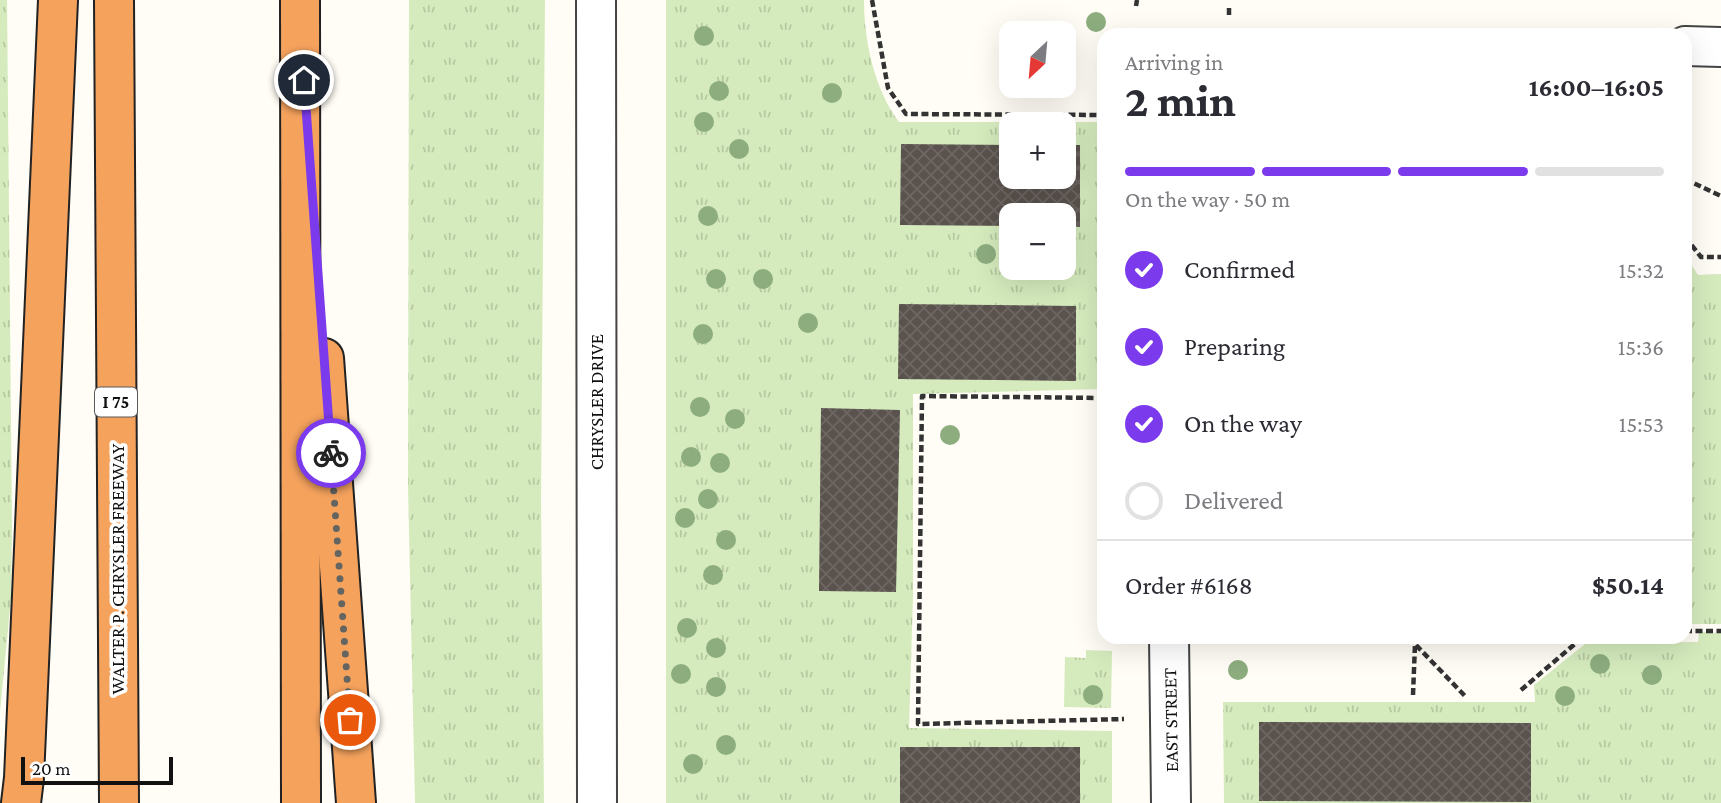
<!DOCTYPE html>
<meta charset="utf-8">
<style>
body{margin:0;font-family:"Crimson Pro",serif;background:#f2f2f3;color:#2b2b33;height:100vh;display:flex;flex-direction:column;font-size:26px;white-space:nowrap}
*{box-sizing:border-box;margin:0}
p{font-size:23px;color:#7c7c81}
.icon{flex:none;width:38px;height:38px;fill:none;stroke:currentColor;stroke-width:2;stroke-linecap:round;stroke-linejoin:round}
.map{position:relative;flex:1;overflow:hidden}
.sheet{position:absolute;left:1097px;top:28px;width:595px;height:616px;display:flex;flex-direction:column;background:#fff;border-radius:21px;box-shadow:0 7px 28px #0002}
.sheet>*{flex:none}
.needle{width:46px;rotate:206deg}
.tools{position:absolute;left:999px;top:21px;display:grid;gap:14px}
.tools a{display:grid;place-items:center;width:77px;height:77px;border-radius:14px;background:#fff;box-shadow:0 7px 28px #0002;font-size:35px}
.scale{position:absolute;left:21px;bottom:18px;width:152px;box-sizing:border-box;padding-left:7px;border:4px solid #111;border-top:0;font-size:19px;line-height:24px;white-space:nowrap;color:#111;-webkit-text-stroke:5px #fff;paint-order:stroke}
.pin{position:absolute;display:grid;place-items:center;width:60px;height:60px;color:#fff;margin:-30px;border:4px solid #fff;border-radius:50%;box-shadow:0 2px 7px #0007}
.courier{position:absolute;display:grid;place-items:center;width:70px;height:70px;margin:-35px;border:5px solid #7c3aed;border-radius:50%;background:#fff;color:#222;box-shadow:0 2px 9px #0007}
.headline em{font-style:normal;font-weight:700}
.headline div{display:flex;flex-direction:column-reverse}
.headline{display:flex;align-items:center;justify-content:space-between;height:119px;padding:0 28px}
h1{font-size:46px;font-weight:700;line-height:52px}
.bar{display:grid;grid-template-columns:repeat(4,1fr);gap:10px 7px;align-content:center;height:84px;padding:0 28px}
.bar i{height:9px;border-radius:5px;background:#e1e1e2}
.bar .selected{background:#7c3aed}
.bar p{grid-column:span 4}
.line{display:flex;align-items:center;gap:18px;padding:0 28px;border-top:2px solid #e1e1e2}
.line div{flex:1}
ol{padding:0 28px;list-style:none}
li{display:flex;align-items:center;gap:21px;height:77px}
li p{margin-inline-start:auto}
li .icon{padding:7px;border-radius:50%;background:#7c3aed;color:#fff;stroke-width:4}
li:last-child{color:#7c7c81}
li i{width:38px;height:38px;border:4px solid #e1e1e2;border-radius:50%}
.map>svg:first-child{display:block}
</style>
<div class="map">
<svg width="1721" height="803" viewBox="0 0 1721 803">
<defs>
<pattern id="grass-tufts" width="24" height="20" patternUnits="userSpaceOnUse" patternTransform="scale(1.75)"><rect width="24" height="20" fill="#d5ebbd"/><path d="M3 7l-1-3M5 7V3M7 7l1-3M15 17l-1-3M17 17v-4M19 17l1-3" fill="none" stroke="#b6c8a1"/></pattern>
<pattern id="building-cross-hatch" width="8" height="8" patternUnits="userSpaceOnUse" patternTransform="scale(1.75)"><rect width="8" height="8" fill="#5a524d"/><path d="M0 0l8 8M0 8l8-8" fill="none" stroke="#6d6662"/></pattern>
</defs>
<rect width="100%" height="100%" fill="#fffdf5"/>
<g fill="url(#grass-tufts)" fill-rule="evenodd">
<polygon points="0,0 7,0 12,527 11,598 0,712"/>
<polygon points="409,0 545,0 541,499 544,803 415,803 408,486"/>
<path d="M666,0H864C864,41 874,88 899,122H1104V389L913,394V597L909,728L1112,731V803H666ZM1012,124H1064V177H1012ZM1012,215H1064V268H1012Z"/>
<polygon points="1685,255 1698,275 1721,274 1721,624 1687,624"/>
<polygon points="1699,632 1721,633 1721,803 1224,803 1223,702 1535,702 1534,685 1590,640 1613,637 1621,643 1698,642"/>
<polygon points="1086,650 1112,651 1111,708 1064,707 1065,657 1086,658"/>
</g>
<g fill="url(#building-cross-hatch)">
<polygon points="901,144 1012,145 1012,177 1064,177 1064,145 1080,145 1080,227 1064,226 1064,215 1012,215 1012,226 900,225"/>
<polygon points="899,304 1076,306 1076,381 898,379"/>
<polygon points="821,408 900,410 896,592 819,591"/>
<polygon points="1259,722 1531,723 1531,802 1259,801"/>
<rect x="900" y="747" width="180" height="56"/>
</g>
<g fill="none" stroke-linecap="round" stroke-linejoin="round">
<defs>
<g id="minor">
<polyline points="596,0 597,803"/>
<polyline points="1685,46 1721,47"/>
<polyline points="1169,637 1171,803"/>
</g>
<g id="motorway">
<polyline points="114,0 119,803"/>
<polyline points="300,0 301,803"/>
<polyline points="324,358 356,803"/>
<polyline points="21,803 24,778 58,0"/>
</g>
</defs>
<use href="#minor" stroke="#444" stroke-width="42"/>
<use href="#motorway" stroke="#222" stroke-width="42"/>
<g stroke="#333" stroke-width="4.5" stroke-dasharray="7 3.5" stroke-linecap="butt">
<polyline points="872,0 888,88 906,114 1104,115"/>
<polyline points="1136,6 1137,0"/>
<polyline points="1229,15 1229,7"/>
<polyline points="1685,179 1721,196"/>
<polyline points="1685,237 1701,257 1721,257"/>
<polyline points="1104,398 922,396 918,724 1124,719"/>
<polyline points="1685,631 1721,631"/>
<polyline points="1521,690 1583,637"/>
<polyline points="1413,695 1415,644 1465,696"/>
</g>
<use href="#minor" stroke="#fff" stroke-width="38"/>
<use href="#motorway" stroke="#f5a25d" stroke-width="38"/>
</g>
<g fill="#8dad7f">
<circle cx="1096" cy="22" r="10"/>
<circle cx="704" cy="36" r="10"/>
<circle cx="719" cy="91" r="10"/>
<circle cx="832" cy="93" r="10"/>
<circle cx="704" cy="122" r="10"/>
<circle cx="739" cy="149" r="10"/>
<circle cx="708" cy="216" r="10"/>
<circle cx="986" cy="254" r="10"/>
<circle cx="716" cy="279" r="10"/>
<circle cx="763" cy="279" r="10"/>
<circle cx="808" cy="323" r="10"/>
<circle cx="703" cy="334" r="10"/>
<circle cx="700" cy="407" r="10"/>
<circle cx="735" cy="419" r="10"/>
<circle cx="950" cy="435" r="10"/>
<circle cx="691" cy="457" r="10"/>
<circle cx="720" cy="463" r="10"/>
<circle cx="708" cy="499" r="10"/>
<circle cx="685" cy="518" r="10"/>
<circle cx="726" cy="540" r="10"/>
<circle cx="713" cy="575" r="10"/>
<circle cx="687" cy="628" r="10"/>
<circle cx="716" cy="648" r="10"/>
<circle cx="1600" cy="664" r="10"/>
<circle cx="1238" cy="670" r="10"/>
<circle cx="681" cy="674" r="10"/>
<circle cx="1652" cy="675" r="10"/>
<circle cx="716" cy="687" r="10"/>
<circle cx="1093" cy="695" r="10"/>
<circle cx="1565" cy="696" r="10"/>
<circle cx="726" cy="745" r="10"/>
<circle cx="693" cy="764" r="10"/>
</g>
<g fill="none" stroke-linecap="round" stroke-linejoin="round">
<polyline stroke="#646461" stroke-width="7" stroke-dasharray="0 12.6" points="331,453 350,720"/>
<polyline stroke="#7c3aed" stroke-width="9" points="304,80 331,453"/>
</g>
<g text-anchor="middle" stroke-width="7" stroke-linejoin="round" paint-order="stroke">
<rect fill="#fff" stroke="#585858" stroke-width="2" x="95" y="387.5" width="42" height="29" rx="5"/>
<g font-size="18" font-weight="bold" fill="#111">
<text x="116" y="408">I 75</text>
</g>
<g font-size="19" fill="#111" stroke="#fff">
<text transform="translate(596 402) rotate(-90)" y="7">CHRYSLER DRIVE</text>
<text transform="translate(117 569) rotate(-90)" y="7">WALTER P. CHRYSLER FREEWAY</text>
<text transform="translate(1170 720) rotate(-91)" y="7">EAST STREET</text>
</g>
</g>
</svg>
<div class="tools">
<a><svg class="needle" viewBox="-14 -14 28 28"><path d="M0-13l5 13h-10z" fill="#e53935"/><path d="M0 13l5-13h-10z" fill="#7c7c81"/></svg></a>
<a>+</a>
<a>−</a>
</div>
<div class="scale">20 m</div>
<div class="pin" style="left:350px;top:720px;background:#ea580c"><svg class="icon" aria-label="bag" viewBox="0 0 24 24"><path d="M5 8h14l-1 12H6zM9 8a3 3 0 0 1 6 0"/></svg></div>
<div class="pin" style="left:304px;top:80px;background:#1f2937"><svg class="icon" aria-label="home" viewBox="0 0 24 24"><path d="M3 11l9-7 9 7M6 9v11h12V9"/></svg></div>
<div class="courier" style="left:331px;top:453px"><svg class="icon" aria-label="bike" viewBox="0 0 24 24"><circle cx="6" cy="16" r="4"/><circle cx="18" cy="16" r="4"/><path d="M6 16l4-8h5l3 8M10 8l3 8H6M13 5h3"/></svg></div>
<section class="sheet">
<div class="headline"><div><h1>2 min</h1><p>Arriving in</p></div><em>16:00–16:05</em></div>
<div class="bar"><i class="selected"></i><i class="selected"></i><i class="selected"></i><i></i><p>On the way · 50 m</p></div>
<ol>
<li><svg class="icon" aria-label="check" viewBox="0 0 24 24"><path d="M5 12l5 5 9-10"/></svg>Confirmed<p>15:32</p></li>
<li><svg class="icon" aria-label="check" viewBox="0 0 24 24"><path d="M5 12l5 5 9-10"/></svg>Preparing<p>15:36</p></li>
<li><svg class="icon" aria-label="check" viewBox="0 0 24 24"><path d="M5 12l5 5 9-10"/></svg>On the way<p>15:53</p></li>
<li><i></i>Delivered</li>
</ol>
<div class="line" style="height:91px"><div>Order #6168</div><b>$50.14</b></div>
</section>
</div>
